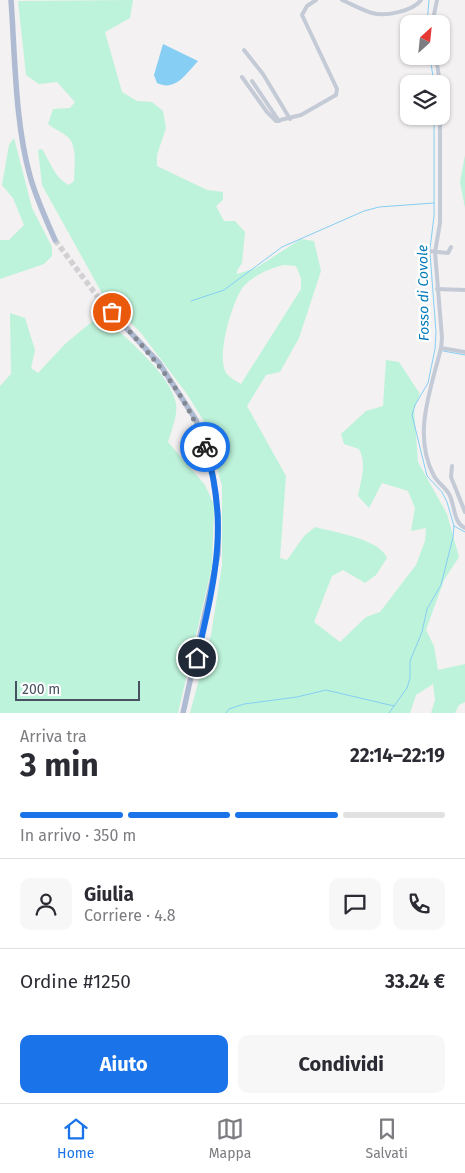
<!DOCTYPE html>
<html lang="it">
<meta charset="utf-8">
<style>
body{margin:0;font-family:"Fira Sans",sans-serif;background:#f7f7f7;color:#2b2b33;height:100vh;display:flex;flex-direction:column;font-size:19px;white-space:nowrap}
*{box-sizing:border-box;margin:0}
p{font-size:16px;color:#7c7c81}
.icon{flex:none;width:28px;height:28px;fill:none;stroke:currentColor;stroke-width:2;stroke-linecap:round;stroke-linejoin:round}
.map{position:relative;height:713px;overflow:hidden}
.side{display:flex;flex-direction:column;background:#fff;flex:1}
.side>*{flex:none}
.needle{width:32px;rotate:27deg}
.controls{position:absolute;left:400px;top:15px;display:grid;gap:10px}
.controls a{display:grid;place-items:center;width:50px;height:50px;border-radius:10px;background:#fff;box-shadow:0 1px 4px #0004;font-size:25px}
.scale{position:absolute;left:15px;bottom:12px;width:125px;box-sizing:border-box;padding-left:5px;border:2px solid #475160;border-top:0;font-size:14px;line-height:18px;white-space:nowrap;color:#475160;-webkit-text-stroke:4px #fff;paint-order:stroke}
.pin{position:absolute;display:grid;place-items:center;width:42px;height:42px;color:#fff;margin:-21px;border:2px solid #fff;border-radius:50%;box-shadow:0 1px 5px #0007}
.courier{position:absolute;display:grid;place-items:center;width:50px;height:50px;margin:-25px;border:4px solid #1a73e8;border-radius:50%;background:#fff;color:#222;box-shadow:0 1px 6px #0007}
.summary em{font-style:normal;font-weight:700}
.summary div{display:flex;flex-direction:column-reverse}
.summary{display:flex;align-items:center;justify-content:space-between;height:85px;padding:0 20px}
h1{font-size:32px;font-weight:700;line-height:38px}
.bar{display:grid;grid-template-columns:repeat(4,1fr);gap:8px 5px;align-content:center;height:60px;padding:0 20px}
.bar i{height:6px;border-radius:4px;background:#e1e1e2}
.bar .selected{background:#1a73e8}
.bar p{grid-column:span 4}
.line{display:flex;align-items:center;gap:12px;padding:0 20px;border-top:1px solid #e1e1e2}
.line div{flex:1}
.round{display:grid;place-items:center;flex:none;width:52px;height:52px;border-radius:10px;background:#f7f7f7}
.button{display:flex;gap:10px;margin-top:auto;padding:10px 20px}
.button a{flex:1;height:58px;border-radius:10px;background:#1a73e8;color:#fff;font-size:20px;font-weight:700;line-height:58px;text-align:center}
.button a+a{background:#f7f7f7;color:#2b2b33}
.dock{display:flex;justify-content:space-around;align-items:center;height:70px;border-top:1px solid #e1e1e2;background:#fff;font-size:14px;color:#7c7c81}
.dock a{display:grid;justify-items:center;gap:2px}
.dock .selected{color:#1a73e8}
.map>svg:first-child{display:block}
</style>
<div class="map">
<svg width="465" height="713" viewBox="0 0 465 713">
<rect width="100%" height="100%" fill="#f3f1f1"/>
<g fill="#bdf3da" fill-rule="evenodd">
<path d="M133,0L130,18L105,32L122,92L137,101L152,102L163,111L166,128L157,155V166L207,190L223,192V200L216,206L224,221H235L245,232L242,263L237,271V274L256,268L301,239L314,241L321,271L299,338L280,372L266,375L247,406L286,476L280,558L287,560L304,536L315,527C333,532 380,539 387,558L376,575L365,583L343,570L332,576L314,622L340,642L366,617L380,612L416,565L425,541L426,528L411,531L415,508L408,491L382,483L369,508L358,496C361,479 367,464 359,449L344,444L341,434L366,411L383,406L386,360L399,362L420,394L414,409L418,462L447,514L459,557L444,580L426,630L434,646L438,670L465,664V702L459,705L455,713H431L435,700L433,684L416,695L410,713H190L211,635L222,565V486L205,423L187,394L141,333L103,295L42,185L38,150L42,149C51,163 54,177 69,185L74,181C74,169 78,147 68,137C62,132 54,129 48,124L53,109L70,108L75,102L57,82L39,84L26,75L18,1ZM284,265L296,266L301,278V289L241,384C236,381 230,378 226,373C216,356 232,302 243,287C252,276 270,268 284,265Z"/>
<polygon points="14,138 32,208 52,247 52,256 44,264 0,279 0,240 9,240 24,225 13,198 2,185 9,145"/>
<polygon points="465,155 465,208 460,182"/>
<path d="M10,313L25,318L35,350L31,368L38,373L65,344L100,315C122,334 172,375 176,404C178,415 171,431 168,442L205,485L214,505L212,566L178,713H0V386L11,374Z"/>
</g>
<path fill="#86cef4" d="M163,44L198,61C186,74 175,92 157,83L154,75Z"/>
<g fill="none" stroke-linecap="round" stroke-linejoin="round">
<g stroke="#86cef4" stroke-width="1">
<polyline points="427,24 429,0"/>
<polyline points="430,56 434,84"/>
<polyline points="430,249 434,216 434,116"/>
<polyline points="191,301 224,290 282,247 364,211 379,207 434,203"/>
<polyline points="443,351 465,355"/>
<polyline points="454,526 465,532"/>
<polyline points="226,713 229,709 244,704 297,697 326,690 394,706"/>
<polyline points="389,713 407,688 410,678 410,661 422,632 427,609 441,585 453,537 454,526 447,502 442,492 427,476 412,415 415,405 428,383 435,349 436,332 430,253"/>
</g>
<polyline stroke="#d1d1d4" stroke-width="5.5" stroke-dasharray="5.5 3" stroke-linecap="butt" points="55,240 100,300"/>
<g stroke="#c4cbd7" stroke-width="4">
<path d="M342,0C351,4 362,10 372,13C385,17 413,11 421,0"/>
<polyline points="432,24 437,0"/>
<polyline points="244,50 263,74 290,119"/>
<polyline points="436,56 440,84"/>
<polyline points="242,77 267,112 276,121 301,115 336,95 337,89 302,15 307,6 316,0"/>
<polyline points="252,81 279,121"/>
<path d="M440,116V223L435,252L442,338L441,348C431,389 412,435 434,476C438,483 445,487 449,494C455,504 453,523 465,528"/>
<polyline points="428,251 448,253 451,247"/>
<polyline points="437,289 465,290"/>
<polyline points="441,348 465,352"/>
<polyline points="452,466 451,477 465,512"/>
</g>
<g stroke="#afbbd2" stroke-width="5.5">
<path d="M11,0C15,55 15,123 30,176C36,198 46,219 55,240"/>
<polyline points="100,300 159,363 196,420 212,469 218,516 218,554 183,713"/>
</g>
</g>
<g fill="none" stroke-linecap="round" stroke-linejoin="round">
<path stroke="#838993" stroke-width="5" stroke-dasharray="0 9" d="M112,312C149,353 187,393 205,447"/>
<path stroke="#1a73e8" stroke-width="6" d="M197,658C214,583 230,523 205,447"/>
</g>
<g text-anchor="middle" stroke-width="5" stroke-linejoin="round" paint-order="stroke">
<g font-size="14" font-style="italic" fill="#0079ba" stroke="#fff">
<text transform="translate(423 293) rotate(-91)" y="5">Fosso di Covole</text>
</g>
</g>
</svg>
<div class="controls">
<a><svg class="needle" viewBox="-14 -14 28 28"><path d="M0-13l5 13h-10z" fill="#e53935"/><path d="M0 13l5-13h-10z" fill="#7c7c81"/></svg></a>
<a><svg class="icon" aria-label="layers" viewBox="0 0 24 24"><path d="M12 4l9 5-9 5-9-5zM3 14l9 5 9-5"/></svg></a>
</div>
<div class="scale">200 m</div>
<div class="pin" style="left:112px;top:312px;background:#ea580c"><svg class="icon" aria-label="bag" viewBox="0 0 24 24"><path d="M5 8h14l-1 12H6zM9 8a3 3 0 0 1 6 0"/></svg></div>
<div class="pin" style="left:197px;top:658px;background:#1f2937"><svg class="icon" aria-label="home" viewBox="0 0 24 24"><path d="M3 11l9-7 9 7M6 9v11h12V9"/></svg></div>
<div class="courier" style="left:205px;top:447px"><svg class="icon" aria-label="bike" viewBox="0 0 24 24"><circle cx="6" cy="16" r="4"/><circle cx="18" cy="16" r="4"/><path d="M6 16l4-8h5l3 8M10 8l3 8H6M13 5h3"/></svg></div>
</div>
<section class="side">
<div class="summary"><div><h1>3 min</h1><p>Arriva tra</p></div><em>22:14–22:19</em></div>
<div class="bar"><i class="selected"></i><i class="selected"></i><i class="selected"></i><i></i><p>In arrivo · 350 m</p></div>
<div class="line" style="height:90px"><a class="round"><svg class="icon" aria-label="person" viewBox="0 0 24 24"><circle cx="12" cy="8" r="4"/><path d="M4 21q1-7 8-7t8 7"/></svg></a><div><b>Giulia</b><p>Corriere · 4.8</p></div><a class="round"><svg class="icon" aria-label="chat" viewBox="0 0 24 24"><path d="M4 5h16v11H9l-5 4z"/></svg></a><a class="round"><svg class="icon" aria-label="phone" viewBox="0 0 24 24"><path d="M5 4h4l2 5-3 2q2 4 5 5l2-3 5 2v4C11 20 4 13 5 4z"/></svg></a></div>
<div class="line" style="height:65px"><div>Ordine #1250</div><b>33.24 €</b></div>
<div class="button"><a>Aiuto</a><a>Condividi</a></div>
</section>
<nav class="dock">
<a class="selected"><svg class="icon" aria-label="home" viewBox="0 0 24 24"><path d="M3 11l9-7 9 7M6 9v11h12V9"/></svg>Home</a>
<a><svg class="icon" aria-label="map" viewBox="0 0 24 24"><path d="M3 6l6-2 6 2 6-2v14l-6 2-6-2-6 2zM9 4v14M15 6v14"/></svg>Mappa</a>
<a><svg class="icon" aria-label="saved" viewBox="0 0 24 24"><path d="M7 4h10v16l-5-4-5 4z"/></svg>Salvati</a>
</nav>
